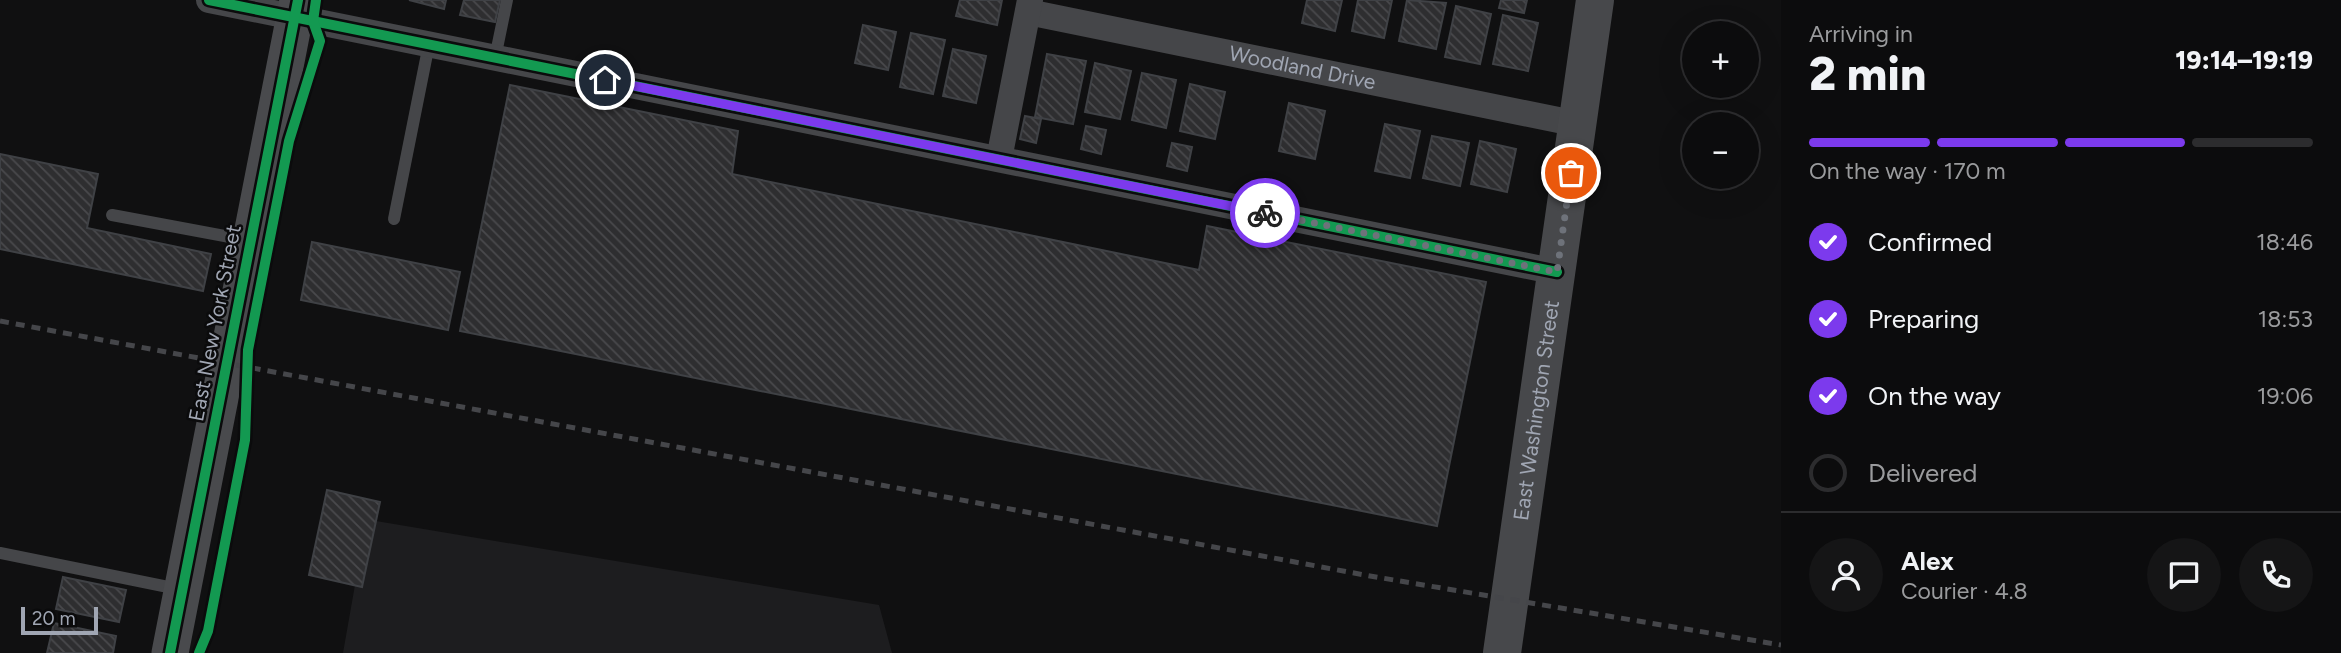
<!DOCTYPE html>
<meta charset="utf-8">
<style>
body{margin:0;font-family:Figtree,sans-serif;background:#151516;color:#f1f3f6;height:100vh;display:flex;flex-direction:column;font-size:26px;white-space:nowrap}
*{box-sizing:border-box;margin:0}
p{font-size:23px;color:#9a9b9d}
.icon{flex:none;width:38px;height:38px;fill:none;stroke:currentColor;stroke-width:2;stroke-linecap:round;stroke-linejoin:round}
.map{position:relative;flex:1;overflow:hidden}
.drawer{display:flex;flex-direction:column;background:#0c0c0d;width:560px}
.drawer>*{flex:none}
.controls{position:absolute;left:1682px;top:21px;display:grid;gap:14px}
.controls a{display:grid;place-items:center;width:77px;height:77px;border-radius:50%;background:#0c0c0d;box-shadow:0 7px 28px #0002,0 0 0 2px #2c2c2e;font-size:35px}
.scale{position:absolute;left:21px;bottom:18px;width:77px;box-sizing:border-box;padding-left:7px;border:4px solid #a0a6b3;border-top:0;font-size:19px;line-height:24px;white-space:nowrap;color:#a0a6b3;-webkit-text-stroke:5px #0b0b0c;paint-order:stroke}
.pin{position:absolute;display:grid;place-items:center;width:60px;height:60px;color:#fff;margin:-30px;border:4px solid #fff;border-radius:50%;box-shadow:0 2px 7px #0007}
.courier{position:absolute;display:grid;place-items:center;width:70px;height:70px;margin:-35px;border:5px solid #7c3aed;border-radius:50%;background:#fff;color:#222;box-shadow:0 2px 9px #0007}
.overview em{font-style:normal;font-weight:800}
.overview div{display:flex;flex-direction:column-reverse}
.overview{display:flex;align-items:center;justify-content:space-between;height:119px;padding:0 28px}
h1{font-size:46px;font-weight:800;line-height:52px}
.bar{display:grid;grid-template-columns:repeat(4,1fr);gap:10px 7px;align-content:center;height:84px;padding:0 28px}
.bar i{height:9px;border-radius:5px;background:#2c2c2e}
.bar .active{background:#7c3aed}
.bar p{grid-column:span 4}
.line{display:flex;align-items:center;gap:18px;padding:0 28px;border-top:2px solid #2c2c2e}
.line div{flex:1}
.round{display:grid;place-items:center;flex:none;width:74px;height:74px;border-radius:37px;background:#151516}
ol{padding:0 28px;list-style:none}
li{display:flex;align-items:center;gap:21px;height:77px}
li p{margin-inline-start:auto}
li .icon{padding:7px;border-radius:50%;background:#7c3aed;color:#fff;stroke-width:4}
li:last-child{color:#9a9b9d}
li i{width:38px;height:38px;border:4px solid #2c2c2e;border-radius:50%}
main{display:flex;flex:1;min-height:0}
.map>svg:first-child{display:block}
</style>
<main>
<div class="map">
<svg width="1781" height="653" viewBox="0 0 1781 653">
<defs>
<pattern id="building-back-hatch" width="6" height="6" patternUnits="userSpaceOnUse" patternTransform="scale(1.75)"><rect width="6" height="6" fill="#2e2e30"/><path d="M-1 5l2 2M0 0l6 6M5-1l2 2" fill="none" stroke="#49494c"/></pattern>
</defs>
<rect width="100%" height="100%" fill="#101011"/>
<polygon fill="#1d1d1f" points="376,521 879,605 892,653 343,653 355,585 362,586"/>
<g fill="url(#building-back-hatch)" stroke="#3f4145" stroke-width="2">
<polygon points="409,0 446,0 444,9"/>
<polygon points="464,0 500,0 495,22 460,15"/>
<polygon points="960,0 1002,0 997,25 956,16"/>
<polygon points="1307,0 1342,0 1335,31 1302,23"/>
<polygon points="1358,0 1392,0 1384,38 1352,31"/>
<polygon points="1407,0 1446,3 1436,49 1399,41"/>
<polygon points="1501,0 1527,0 1524,13 1499,8"/>
<polygon points="1456,6 1491,14 1480,64 1445,57"/>
<polygon points="1503,15 1538,23 1528,71 1493,64"/>
<polygon points="863,25 896,32 888,70 855,63"/>
<polygon points="911,33 945,40 933,94 900,87"/>
<polygon points="953,49 986,56 976,103 943,96"/>
<polygon points="1047,54 1086,61 1073,124 1035,117"/>
<polygon points="1095,63 1131,71 1120,119 1085,112"/>
<polygon points="1142,73 1176,80 1166,128 1132,120"/>
<polygon points="1190,84 1225,92 1215,139 1180,131"/>
<polygon points="510,85 738,131 732,174 1199,270 1207,226 1486,282 1437,526 460,331"/>
<polygon points="1289,103 1325,111 1315,159 1279,151"/>
<polygon points="1025,116 1041,119 1036,143 1020,139"/>
<polygon points="1385,124 1420,131 1410,178 1375,171"/>
<polygon points="1086,126 1106,130 1101,154 1081,149"/>
<polygon points="1432,136 1469,143 1460,186 1423,178"/>
<polygon points="1480,141 1516,149 1507,192 1471,184"/>
<polygon points="1172,143 1192,147 1187,171 1167,166"/>
<polygon points="0,154 98,174 87,228 211,254 203,291 0,249"/>
<polygon points="312,242 460,272 448,330 301,300"/>
<polygon points="327,490 380,502 362,587 309,575"/>
<polygon points="63,577 126,590 119,622 56,609"/>
<polygon points="54,623 116,636 113,653 47,653"/>
</g>
<g fill="none" stroke-linecap="round" stroke-linejoin="round">
<g stroke="#454649" stroke-width="12">
<polyline points="495,58 507,0"/>
<polyline points="112,215 246,240"/>
<polyline points="394,219 429,44"/>
<polyline points="0,553 178,589"/>
</g>
<g stroke="#454649" stroke-width="26">
<polyline points="209,0 1557,272"/>
<path id="s1" d="M1028,12L1578,124"/>
<polyline points="999,159 1030,0"/>
</g>
<polyline stroke="#494a4d" stroke-width="37" points="170,653 298,0"/>
<path stroke="#47484b" stroke-width="38" id="s2" d="M1502,653L1595,0"/>
<polyline stroke="#45464a" stroke-width="5" stroke-dasharray="9 7" stroke-linecap="butt" points="0,321 1370,576 1781,645"/>
<defs>
<g id="cycleway">
<polyline points="209,0 1557,272"/>
<polyline points="170,653 298,0"/>
<polyline points="199,653 208,631 245,440 248,350 289,141 320,41 313,21 316,0"/>
</g>
</defs>
<use href="#cycleway" stroke="#0b0b0c" stroke-width="15"/>
<use href="#cycleway" stroke="#139951" stroke-width="10"/>
</g>
<g fill="none" stroke-linecap="round" stroke-linejoin="round">
<polyline stroke="#6e727a" stroke-width="7" stroke-dasharray="0 12.6" points="1265,213 1557,272 1571,173"/>
<polyline stroke="#7c3aed" stroke-width="9" points="605,80 1265,213"/>
</g>
<g text-anchor="middle" stroke-width="5" stroke-linejoin="round" paint-order="stroke">
<g font-size="21" fill="#a0a6b3" stroke="#0b0b0c">
<text dy="7" stroke="none"><textPath href="#s1" startOffset="280">Woodland Drive</textPath></text>
<text transform="translate(215 323) rotate(-79)" y="7">East New York Street</text>
<text dy="7" stroke="none"><textPath href="#s2" startOffset="245">East Washington Street</textPath></text>
</g>
</g>
</svg>
<div class="controls">
<a>+</a>
<a>−</a>
</div>
<div class="scale">20 m</div>
<div class="pin" style="left:1571px;top:173px;background:#ea580c"><svg class="icon" aria-label="bag" viewBox="0 0 24 24"><path d="M5 8h14l-1 12H6zM9 8a3 3 0 0 1 6 0"/></svg></div>
<div class="pin" style="left:605px;top:80px;background:#1f2937"><svg class="icon" aria-label="home" viewBox="0 0 24 24"><path d="M3 11l9-7 9 7M6 9v11h12V9"/></svg></div>
<div class="courier" style="left:1265px;top:213px"><svg class="icon" aria-label="bike" viewBox="0 0 24 24"><circle cx="6" cy="16" r="4"/><circle cx="18" cy="16" r="4"/><path d="M6 16l4-8h5l3 8M10 8l3 8H6M13 5h3"/></svg></div>
</div>
<section class="drawer">
<div class="overview"><div><h1>2 min</h1><p>Arriving in</p></div><em>19:14–19:19</em></div>
<div class="bar"><i class="active"></i><i class="active"></i><i class="active"></i><i></i><p>On the way · 170 m</p></div>
<ol>
<li><svg class="icon" aria-label="check" viewBox="0 0 24 24"><path d="M5 12l5 5 9-10"/></svg>Confirmed<p>18:46</p></li>
<li><svg class="icon" aria-label="check" viewBox="0 0 24 24"><path d="M5 12l5 5 9-10"/></svg>Preparing<p>18:53</p></li>
<li><svg class="icon" aria-label="check" viewBox="0 0 24 24"><path d="M5 12l5 5 9-10"/></svg>On the way<p>19:06</p></li>
<li><i></i>Delivered</li>
</ol>
<div class="line" style="height:126px"><a class="round"><svg class="icon" aria-label="person" viewBox="0 0 24 24"><circle cx="12" cy="8" r="4"/><path d="M4 21q1-7 8-7t8 7"/></svg></a><div><b>Alex</b><p>Courier · 4.8</p></div><a class="round"><svg class="icon" aria-label="chat" viewBox="0 0 24 24"><path d="M4 5h16v11H9l-5 4z"/></svg></a><a class="round"><svg class="icon" aria-label="phone" viewBox="0 0 24 24"><path d="M5 4h4l2 5-3 2q2 4 5 5l2-3 5 2v4C11 20 4 13 5 4z"/></svg></a></div>
</section>
</main>
